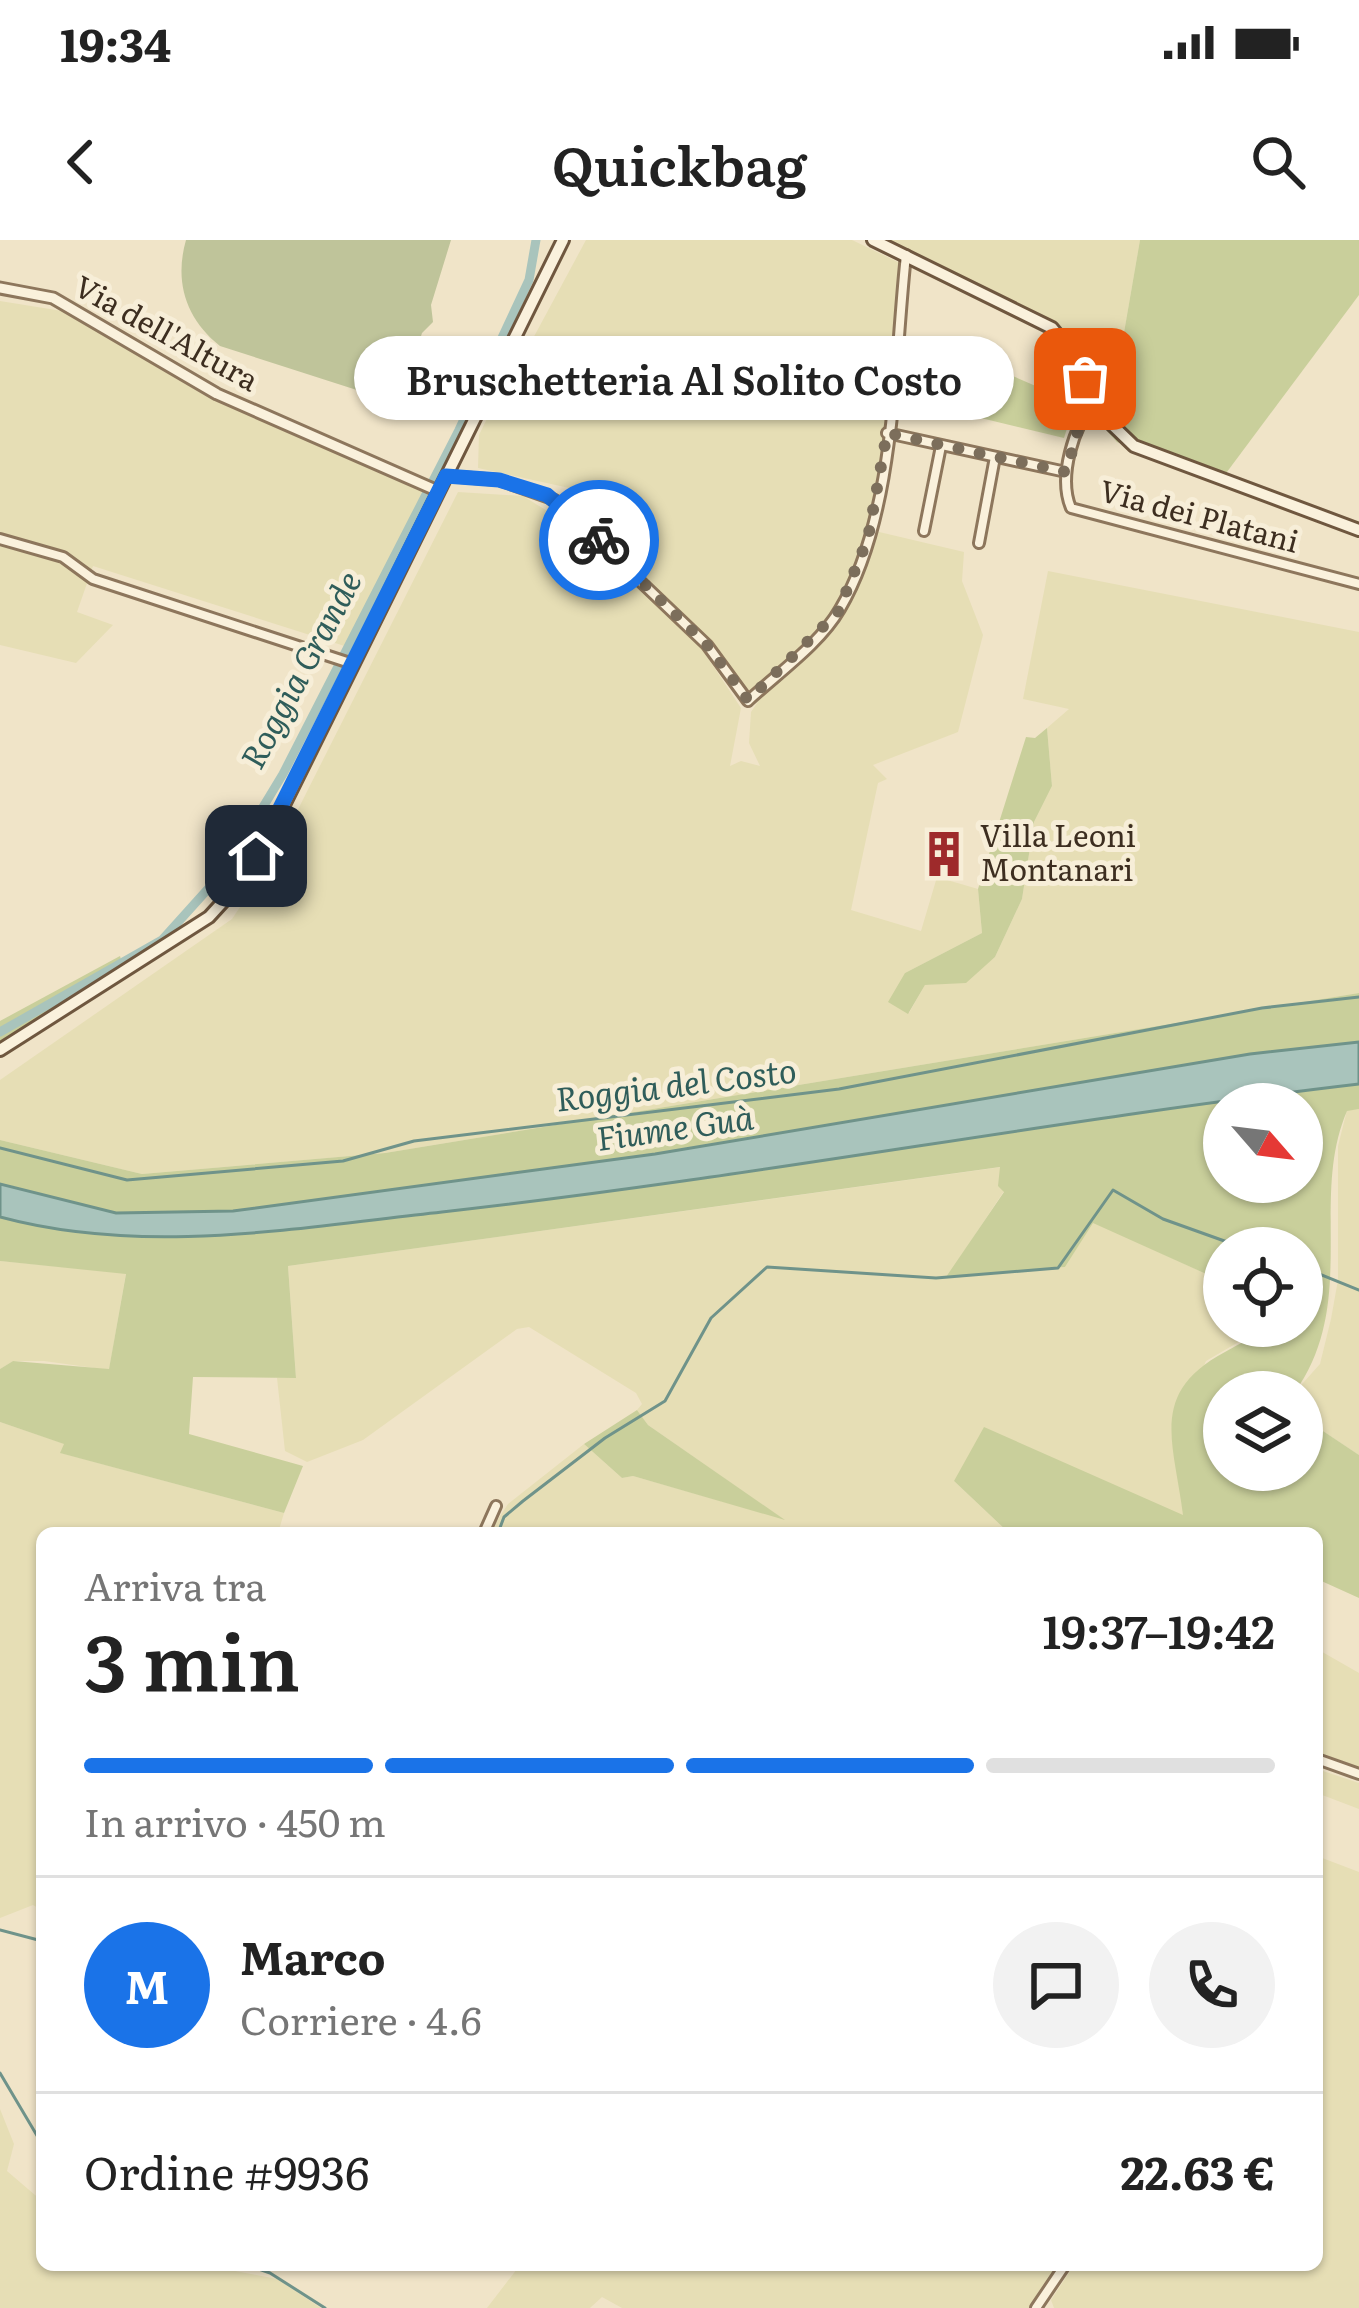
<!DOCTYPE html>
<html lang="it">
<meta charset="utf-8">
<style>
body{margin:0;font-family:Literata,serif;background:#f2f2f2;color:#222;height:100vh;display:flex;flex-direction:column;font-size:45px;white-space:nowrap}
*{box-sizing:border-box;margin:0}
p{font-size:39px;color:#767676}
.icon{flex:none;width:66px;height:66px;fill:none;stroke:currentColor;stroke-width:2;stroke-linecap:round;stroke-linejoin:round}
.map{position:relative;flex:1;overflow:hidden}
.drawer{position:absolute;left:36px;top:1287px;width:1287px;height:744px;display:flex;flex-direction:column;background:#fff;border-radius:18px;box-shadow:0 3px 9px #0004}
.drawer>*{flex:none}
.needle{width:78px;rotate:118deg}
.controls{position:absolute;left:1203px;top:843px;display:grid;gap:24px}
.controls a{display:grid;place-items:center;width:120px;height:120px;border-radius:50%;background:#fff;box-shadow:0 3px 9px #0004;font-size:60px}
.pin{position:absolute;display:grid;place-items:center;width:102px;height:102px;color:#fff;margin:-51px;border-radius:24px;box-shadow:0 6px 18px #0006}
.courier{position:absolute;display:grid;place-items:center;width:120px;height:120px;margin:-60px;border:9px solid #1a73e8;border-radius:50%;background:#fff;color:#222;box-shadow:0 3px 15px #0007}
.bubble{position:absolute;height:84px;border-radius:42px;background:#fff;box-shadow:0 3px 9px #0004;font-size:39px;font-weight:600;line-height:84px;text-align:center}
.headline em{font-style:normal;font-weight:600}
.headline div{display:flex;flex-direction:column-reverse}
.headline{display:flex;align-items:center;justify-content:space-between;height:204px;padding:0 48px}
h1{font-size:78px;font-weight:600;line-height:90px}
.bar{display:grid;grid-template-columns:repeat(4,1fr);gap:18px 12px;align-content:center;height:144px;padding:0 48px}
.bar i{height:15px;border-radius:9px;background:#e0e0e0}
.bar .current{background:#1a73e8}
.bar p{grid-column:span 4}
.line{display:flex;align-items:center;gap:30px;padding:0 48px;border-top:3px solid #e0e0e0}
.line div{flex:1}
.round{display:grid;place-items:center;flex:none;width:126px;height:126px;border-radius:63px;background:#f2f2f2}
.status{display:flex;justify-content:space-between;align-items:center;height:84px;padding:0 60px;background:#fff;direction:ltr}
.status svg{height:33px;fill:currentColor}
header{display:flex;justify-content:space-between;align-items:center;height:156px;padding:0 48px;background:#fff;font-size:54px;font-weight:600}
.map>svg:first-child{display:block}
</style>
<div class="status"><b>19:34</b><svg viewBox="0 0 49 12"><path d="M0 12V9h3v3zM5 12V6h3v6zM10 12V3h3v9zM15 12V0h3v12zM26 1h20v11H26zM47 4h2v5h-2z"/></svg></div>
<header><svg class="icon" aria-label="back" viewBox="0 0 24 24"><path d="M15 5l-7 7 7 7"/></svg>Quickbag<svg class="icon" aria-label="search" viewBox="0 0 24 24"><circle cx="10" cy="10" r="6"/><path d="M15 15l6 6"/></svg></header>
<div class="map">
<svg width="1359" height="2068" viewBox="0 0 1359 2068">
<rect width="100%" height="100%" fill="#f0e4c8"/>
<g fill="#e6deb5">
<polygon points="586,0 852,0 902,24 875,291 964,312 962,341 983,395 958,492 873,525 887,539 878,543 851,670 921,691 937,637 978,649 982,693 905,733 909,773 925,745 966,742 995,717 1022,659 1034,582 1052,546 1047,488 1069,469 1023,459 1048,331 1359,392 1359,753 385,913 142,934 0,900 0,840 232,679 275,615 458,252 523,256 578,290 702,409 741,468 730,526 741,521 760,526 749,503 751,472 761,457 749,463 707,400 619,316 642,264 478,228 479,195 524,103 530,104"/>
<polygon points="873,0 1140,0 1107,191 1067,114 1048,93"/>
<polygon points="0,61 62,71 204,155 431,252 354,409 93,326 77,372 113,385 76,423 0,405"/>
<polygon points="1359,869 1359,1215 1302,1177 1302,1152 1295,1152 1320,1124 1331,1079 1338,1040 1338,906 1347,870"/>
<polygon points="1002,927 1004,951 947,1037 1065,1027 1093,982 1224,1042 1224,1086 1266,1086 1206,1121 1173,1195 1184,1276 954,1241 1009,1293 489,1293 508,1264 584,1204 622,1238 633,1236 781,1278 648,1185 637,1170 642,1164 636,1153 529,1087 517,1089 363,1200 307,1222 285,1211 277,1138 296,1137 288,1026"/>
<polygon points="0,1021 126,1033 109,1130 44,1121 13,1121 0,1129"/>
<polygon points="0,1182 65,1204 61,1213 284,1273 278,1293 42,1293 42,1670 33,1665 0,1678"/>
<polygon points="1317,1409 1359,1433 1359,1530 1317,1515"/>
<polygon points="1317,1529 1359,1543 1359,1569 1317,1553"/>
<polygon points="1317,1616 1359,1632 1359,2068 1054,2068 1051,2060 1074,2025 1317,2025"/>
<polygon points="0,1869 14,1904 7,1931 42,1961 42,2025 204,2025 277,2039 321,2068 0,2068"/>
<polygon points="520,2025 1058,2025 1031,2068 622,2068 602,2057 590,2068 487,2068"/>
</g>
<g fill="#c9cf9b" fill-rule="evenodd">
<polygon points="1140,0 1359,0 1359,55 1218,244 1117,202 1107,191"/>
<polygon points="971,118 1075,163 1064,198 956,172"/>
<polygon points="1047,488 1052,546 1034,582 1022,659 995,717 966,743 925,745 908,774 888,762 905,733 982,693 978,649 1026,497 1035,498"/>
<polygon points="120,716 123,726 0,804 0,781"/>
<polygon points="1359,753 1359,802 1250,814 655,914 233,971 116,973 0,944 0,900 142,934 385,913"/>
<path d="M1359,844V869L1347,871C1309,959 1359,1061 1295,1152H1224V1230H1302V1177L1359,1215V1358L1317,1339V1293H1009L954,1241L984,1187L1183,1275C1174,1202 1148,1153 1225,1112C1258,1095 1262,1086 1302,1086V1008H1224V1042L1093,983L1065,1027L946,1037L1004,952L998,946L1000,927L288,1026L296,1138L193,1137L189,1194L303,1226L284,1273L60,1213L64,1204L0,1182V1129L13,1121L109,1129L126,1034L0,1021V977C145,1016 296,988 442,972C749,938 1052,880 1359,844ZM1224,864H1302V942H1224Z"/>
<polygon points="637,1170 648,1185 785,1280 633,1236 622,1238 584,1204"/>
</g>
<path fill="#bfc49a" d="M186,0H451L431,65L433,82L422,93L407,140L400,138L391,161L220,106C186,79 174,42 186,0Z"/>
<path fill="#a9c4bc" stroke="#6f938a" stroke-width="3" d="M1359,802V844C1052,880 749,938 442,972C296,988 144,1016 0,977V944L116,973L233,971L655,914L1250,814Z"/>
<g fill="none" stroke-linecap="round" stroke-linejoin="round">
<g stroke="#6f938a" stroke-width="3">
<polyline points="0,908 127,940 343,921 414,901 839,849 1262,768 1359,757"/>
<polyline points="1302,1027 1359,1050"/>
<polyline points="498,1293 504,1277 523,1261 605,1198 665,1161 711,1078 767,1027 936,1038 1058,1028 1113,950 1163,979 1244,1008"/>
<polyline points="0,1690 42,1701"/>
<polyline points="0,1833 42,1904"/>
<polyline points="247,2025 270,2033 325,2068"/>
</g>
<polyline stroke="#a9c4bc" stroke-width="9" points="0,792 162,700 225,630 283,534 459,190 529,40 536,0"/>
<defs>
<g id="minor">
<path d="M1095,161C1073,187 1058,237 1071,268L1359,344"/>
<polyline points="887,193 1066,232"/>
<path d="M447,236L499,240L555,260L707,405L748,461C778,433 820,404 840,369C896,274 894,124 906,15"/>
<polyline points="924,291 941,206"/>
<polyline points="0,299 63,317 93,339 353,424"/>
<polyline points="979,303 995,217"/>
<polyline points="484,1293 496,1266"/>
<polyline points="1317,1519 1359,1534"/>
<polyline points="1036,2068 1065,2025"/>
</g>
<polyline id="tertiary" points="0,48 53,58 217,154 438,251"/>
<g id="secondary">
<polyline points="873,0 1052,88 1075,116 1105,178 1134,206 1359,290"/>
<polyline points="0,810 209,677 230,654 275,583 563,0"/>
</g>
</defs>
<use href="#minor" stroke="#8d765c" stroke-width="14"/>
<use href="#tertiary" stroke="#8d765c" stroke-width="15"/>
<use href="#secondary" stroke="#6f573f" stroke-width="16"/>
<use href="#minor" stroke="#faf1dc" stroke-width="8"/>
<use href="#tertiary" stroke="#faf1dc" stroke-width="9"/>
<use href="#secondary" stroke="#faf1dc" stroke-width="10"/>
</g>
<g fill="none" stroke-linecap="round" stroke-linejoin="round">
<polyline stroke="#7c6e5b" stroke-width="12" stroke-dasharray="0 21.6" points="599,300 707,405 748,460 838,372 868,298 887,193 1066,232 1082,176 1095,161 1085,139"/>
<polyline stroke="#1a73e8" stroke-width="15" points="256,616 446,236 499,240 547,255 599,300"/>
</g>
<defs>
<symbol id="building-bare" viewBox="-9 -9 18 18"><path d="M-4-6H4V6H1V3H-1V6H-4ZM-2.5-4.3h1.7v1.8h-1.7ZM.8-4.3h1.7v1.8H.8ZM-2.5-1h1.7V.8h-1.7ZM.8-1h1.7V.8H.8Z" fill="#9e2a2b" stroke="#f7eed8" stroke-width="2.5" paint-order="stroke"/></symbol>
</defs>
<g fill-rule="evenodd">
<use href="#building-bare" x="911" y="581" width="66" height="66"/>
</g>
<g text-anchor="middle" stroke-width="10" stroke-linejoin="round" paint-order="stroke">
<g font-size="30" fill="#3d2e20" stroke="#f7eed8">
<text transform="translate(166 94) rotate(29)" y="10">Via dell'Altura</text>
<text transform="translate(1199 277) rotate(15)" y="10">Via dei Platani</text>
</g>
<g font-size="30" fill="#3d2e20" stroke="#f7eed8" text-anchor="start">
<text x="980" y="607">Villa Leoni<tspan x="980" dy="34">Montanari</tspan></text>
</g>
<g font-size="33" font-style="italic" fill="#2f5d5a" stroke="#f7eed8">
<text transform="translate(301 430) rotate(-62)" y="12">Roggia Grande</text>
<text transform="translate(676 845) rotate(-7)" y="12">Roggia del Costo</text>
<text transform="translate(675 888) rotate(-8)" y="12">Fiume Guà</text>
</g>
</g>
</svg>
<div class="controls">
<a><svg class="needle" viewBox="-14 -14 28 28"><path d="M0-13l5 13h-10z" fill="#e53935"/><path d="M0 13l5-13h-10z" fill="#767676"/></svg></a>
<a><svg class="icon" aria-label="locate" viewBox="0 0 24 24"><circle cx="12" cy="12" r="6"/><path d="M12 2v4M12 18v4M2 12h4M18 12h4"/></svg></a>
<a><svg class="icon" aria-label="layers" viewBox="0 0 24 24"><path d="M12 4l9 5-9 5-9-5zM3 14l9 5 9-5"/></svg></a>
</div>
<div class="pin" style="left:1085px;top:139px;background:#ea580c"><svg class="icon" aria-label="bag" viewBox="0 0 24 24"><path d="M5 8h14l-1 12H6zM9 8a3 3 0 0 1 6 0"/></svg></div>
<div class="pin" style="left:256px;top:616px;background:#1f2937"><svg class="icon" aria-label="home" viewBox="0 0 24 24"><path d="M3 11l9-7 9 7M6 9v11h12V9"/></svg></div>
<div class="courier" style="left:599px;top:300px"><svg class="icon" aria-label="bike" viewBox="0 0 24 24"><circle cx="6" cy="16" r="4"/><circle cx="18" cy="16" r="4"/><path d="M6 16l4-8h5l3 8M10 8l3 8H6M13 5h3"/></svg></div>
<div class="bubble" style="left:354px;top:96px;width:660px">Bruschetteria Al Solito Costo</div>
<section class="drawer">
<div class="headline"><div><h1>3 min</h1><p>Arriva tra</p></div><em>19:37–19:42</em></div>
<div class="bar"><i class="current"></i><i class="current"></i><i class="current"></i><i></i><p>In arrivo · 450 m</p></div>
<div class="line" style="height:216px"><b class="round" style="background:#1a73e8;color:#fff">M</b><div><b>Marco</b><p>Corriere · 4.6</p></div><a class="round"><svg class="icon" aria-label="chat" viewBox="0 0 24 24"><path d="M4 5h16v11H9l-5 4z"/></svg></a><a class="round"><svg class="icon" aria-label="phone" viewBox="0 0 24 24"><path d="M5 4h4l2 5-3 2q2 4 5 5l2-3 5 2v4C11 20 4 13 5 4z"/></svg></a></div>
<div class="line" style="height:156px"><div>Ordine #9936</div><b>22.63 €</b></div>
</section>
</div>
